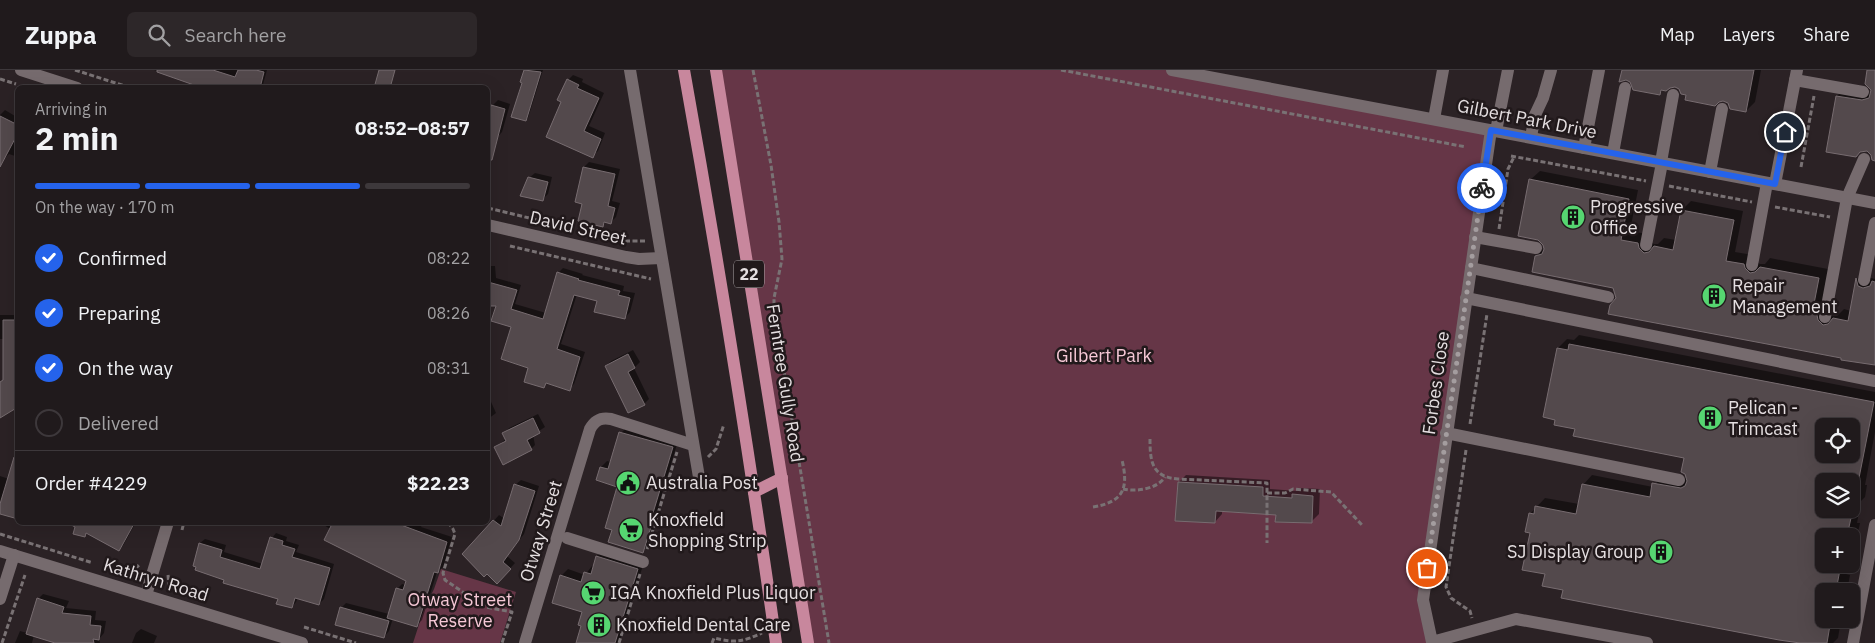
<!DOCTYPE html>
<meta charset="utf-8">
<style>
body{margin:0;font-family:"IBM Plex Sans",sans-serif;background:#2d2729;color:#f1f3f6;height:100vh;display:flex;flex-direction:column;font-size:19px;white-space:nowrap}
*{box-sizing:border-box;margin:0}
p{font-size:16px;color:#a2a1a3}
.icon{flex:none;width:28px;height:28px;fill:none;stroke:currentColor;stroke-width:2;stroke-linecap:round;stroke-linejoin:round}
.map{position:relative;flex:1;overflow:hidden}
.drawer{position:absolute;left:15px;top:15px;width:475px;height:440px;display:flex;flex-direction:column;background:#201a1c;border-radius:8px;box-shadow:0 5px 20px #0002,0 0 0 1px #3d383b}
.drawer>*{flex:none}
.controls{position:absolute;left:1815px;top:348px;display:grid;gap:10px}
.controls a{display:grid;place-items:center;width:45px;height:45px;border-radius:8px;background:#201a1c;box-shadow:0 5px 20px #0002,0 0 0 1px #3d383b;font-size:25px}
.pin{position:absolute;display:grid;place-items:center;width:42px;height:42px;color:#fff;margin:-21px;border:2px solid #fff;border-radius:50%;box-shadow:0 1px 5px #0007}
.courier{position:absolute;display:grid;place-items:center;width:50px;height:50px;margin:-25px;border:4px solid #2563eb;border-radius:50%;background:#fff;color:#222;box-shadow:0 1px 6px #0007}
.headline em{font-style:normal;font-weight:700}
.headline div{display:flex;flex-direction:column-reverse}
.headline{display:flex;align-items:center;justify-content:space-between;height:85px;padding:0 20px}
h1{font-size:32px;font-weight:700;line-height:38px}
.bar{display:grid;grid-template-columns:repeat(4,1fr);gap:8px 5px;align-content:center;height:60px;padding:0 20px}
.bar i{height:6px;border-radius:4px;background:#3d383b}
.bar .on{background:#2563eb}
.bar p{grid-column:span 4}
.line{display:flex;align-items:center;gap:12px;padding:0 20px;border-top:1px solid #3d383b}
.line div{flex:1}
ol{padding:0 20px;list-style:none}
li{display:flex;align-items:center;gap:15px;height:55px}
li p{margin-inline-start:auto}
li .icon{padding:5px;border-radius:50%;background:#2563eb;color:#fff;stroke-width:4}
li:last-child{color:#a2a1a3}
li i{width:28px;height:28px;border:2px solid #3d383b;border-radius:50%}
header{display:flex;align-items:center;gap:30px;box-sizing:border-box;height:70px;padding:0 25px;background:#201a1c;border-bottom:1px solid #3d383b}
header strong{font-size:24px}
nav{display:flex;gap:28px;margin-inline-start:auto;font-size:18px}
.search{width:350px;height:45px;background:#2d2729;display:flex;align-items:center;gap:12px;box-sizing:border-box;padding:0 18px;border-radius:8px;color:#a2a1a3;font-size:19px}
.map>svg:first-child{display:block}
</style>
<header>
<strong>Zuppa</strong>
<div class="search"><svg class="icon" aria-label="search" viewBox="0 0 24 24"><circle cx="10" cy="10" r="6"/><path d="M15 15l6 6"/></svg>Search here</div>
<nav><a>Map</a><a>Layers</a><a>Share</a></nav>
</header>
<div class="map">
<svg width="1875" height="573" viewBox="0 0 1875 573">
<rect width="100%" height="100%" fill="#2b2225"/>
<g fill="#663647">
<polygon points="716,0 1172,0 1491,60 1423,530 1433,573 808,573"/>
<polygon points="441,499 516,522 500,573 413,573 424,539 434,519"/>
</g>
<g fill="#0007" fill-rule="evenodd">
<polygon points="154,0 267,0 262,18 195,18 196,14"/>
<polygon points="525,0 543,0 528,48 526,50 512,46"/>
<polygon points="1623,0 1761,0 1755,32 1746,41 1723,30 1687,24 1675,16 1664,19 1660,23"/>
<polygon points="1871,0 1875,0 1875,90 1867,80 1827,81 1837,26 1845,18 1871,23"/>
<polygon points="573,5 583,9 582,12 604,23 589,56 605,63 598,81 592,86 563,31 568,10"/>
<polygon points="498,30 510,34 502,62 492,73 493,79 488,84 488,54 492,36"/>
<polygon points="5,40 15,46 18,43 18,87 9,84 5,88 0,85 0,45"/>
<polygon points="589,92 620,99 612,131 620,133 616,147 611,152 607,151 603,155 583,133 584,97"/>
<polygon points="1540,101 1638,120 1630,161 1647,164 1647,169 1654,174 1658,174 1664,168 1676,170 1682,140 1691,131 1743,141 1735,182 1753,185 1753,189 1760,194 1765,194 1770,188 1828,199 1826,241 1833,246 1837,246 1844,239 1851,241 1857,209 1865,200 1867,207 1875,209 1875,294 1842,287 1617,229 1614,217 1536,187 1544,178 1530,110"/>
<polygon points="535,103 552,107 548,124 543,129 529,108"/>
<polygon points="488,196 495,196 496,208 521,215 515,234 546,243 558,203 563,198 583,204 582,205 624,216 623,221 635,223 630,242 625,248 598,230 577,224 561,274 585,282 574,314 569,319 548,312 543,317 530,297 513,256 497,235 488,235"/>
<polygon points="0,245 18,245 18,335 0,344 0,312 4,309 4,269 0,269"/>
<path d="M1579,265L1875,322V362L1865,415H1867L1865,427L1861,431L1857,453H1860L1855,477L1851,481V466H1824V494H1848L1846,504L1850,505L1847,521H1824V549H1838L1837,555L1840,556L1838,568L1833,573H1806L1564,519L1546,503L1531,463L1530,444L1545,428L1579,434L1583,415L1592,405L1653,417L1663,405L1687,408L1685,387L1576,358L1558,278L1567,269L1574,270ZM1824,356H1851V384H1824ZM1824,411H1851V439H1824Z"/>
<polygon points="633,280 640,292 634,298 649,329 644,334 606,296 611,291"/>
<polygon points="488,325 496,343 488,349"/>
<polygon points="538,344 545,357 533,365 535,375 530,380 496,377 506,369 504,364 509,358"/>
<polygon points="627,357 678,371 658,437 660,438 648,476 642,482 613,460 619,416 601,397 607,391 611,392 621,363"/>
<polygon points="1186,405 1270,410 1270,419 1297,421 1300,418 1320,419 1319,444 1311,452 1277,444 1222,440 1222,444 1215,452 1179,412"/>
<polygon points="0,406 9,409 0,442"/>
<polygon points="521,410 539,416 524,464 507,486 515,493 502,507 464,484 499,445 505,449 515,415"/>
<polygon points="112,452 136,452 124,474 119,480"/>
<polygon points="325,452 413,452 422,455 421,457 452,467 443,497 437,502 422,550 417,555 393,548 389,561 384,567 341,538 346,533 389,544 397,519 402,514 406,515 408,511 324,455"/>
<polygon points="276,463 287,467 286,471 299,475 296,482 334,494 324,529 319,534 298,527 296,532 292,537 279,528 226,509 194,495 200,473 205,469 226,475 224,482 263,494 272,468"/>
<polygon points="604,480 644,492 619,573 578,573 583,556 583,541 561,506 568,499 585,505 592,496 594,497 597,486"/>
<polygon points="43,524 69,531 66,538 96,541 95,550 106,551 104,563 99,569 100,573 59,573 34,565 32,573 15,573 20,561 27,563 38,529"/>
<polygon points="141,559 157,566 154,573 132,573 136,563"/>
</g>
<g fill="#53494c" stroke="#776c70" fill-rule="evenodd">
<polygon points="157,0 213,0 235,7 238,0 256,0 264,2 260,18 194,18 194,15 157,2"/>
<polygon points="379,0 395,0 390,18 374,18"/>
<polygon points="524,0 541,2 526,51 511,47 522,13 520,12"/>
<polygon points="1622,0 1754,0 1746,42 1730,39 1728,33 1723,31 1719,32 1715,36 1685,30 1686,25 1681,24 1679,19 1675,17 1670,18 1666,21 1661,20 1660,25 1633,20 1630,12 1626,10 1619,12"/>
<polygon points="1867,0 1875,0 1875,91 1872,90 1871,85 1867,81 1860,82 1856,87 1826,82 1836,26 1862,30 1869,28 1871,20 1865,14"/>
<polygon points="567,9 579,15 577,18 599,28 584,61 601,69 593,88 546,67 561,32 557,30"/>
<polygon points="491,35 505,39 492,90 488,90 488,49"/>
<polygon points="0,46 18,55 18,63 0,97"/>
<polygon points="583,97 615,104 608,136 615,138 611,154 604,152 603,157 578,151 582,134 575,132"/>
<polygon points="528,107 548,112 543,131 520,126"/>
<polygon points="1529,109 1629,129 1621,170 1638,173 1639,178 1644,183 1649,182 1654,176 1673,180 1681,140 1734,150 1726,191 1744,194 1745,198 1750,203 1755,202 1760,197 1819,208 1812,244 1817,245 1818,250 1823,255 1828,254 1833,248 1848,251 1856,208 1858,216 1863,218 1870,216 1872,211 1875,212 1875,295 1841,290 1841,288 1608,244 1610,235 1616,228 1613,218 1532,202 1535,186 1542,184 1544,179 1543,175 1538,170 1518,166"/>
<polygon points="557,202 579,209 578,210 620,221 618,225 630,228 625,249 594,242 597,231 574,225 557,279 580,287 570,321 546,313 544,318 524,312 528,298 501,289 511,257 491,251 496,236 488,236 488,212 517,220 511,239 543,249"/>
<polygon points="3,250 18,250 18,337 0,348 0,312 3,310"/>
<path d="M1569,274L1874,332L1857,418L1851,417V411H1824V439H1853L1847,466H1824V494H1841L1836,521H1824V549H1831L1827,573H1800L1779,570L1561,528L1563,520L1542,516L1545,504L1522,500L1530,463L1525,462L1529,443L1534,444L1535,436L1576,444L1582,414L1650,427L1652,413L1681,418L1685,416L1687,411L1685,404L1681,402L1684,388L1573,366L1575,359L1554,355L1555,350L1543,347L1557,278L1568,280ZM1824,356H1851V384H1824Z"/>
<polygon points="628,284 635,298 628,302 645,335 628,343 605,296"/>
<polygon points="533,348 540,363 527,370 532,380 503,395 494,377 506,371 502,363"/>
<polygon points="619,362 673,377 653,443 655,444 643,483 608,472 612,460 605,458 617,417 596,410 600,397 608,399"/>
<polygon points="14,387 18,387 18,449 0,444 0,434"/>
<polygon points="1178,412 1263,417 1263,426 1292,428 1292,424 1313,426 1312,453 1275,452 1276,445 1216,441 1215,453 1175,451"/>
<polygon points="514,414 535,421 519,470 503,492 511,499 497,514 487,504 484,507 462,484 493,450 501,456"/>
<polygon points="66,452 135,452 119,481 86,463 85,467 73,464 75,457"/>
<polygon points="333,452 393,452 447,472 438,503 434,502 417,557 387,548 396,518 403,520 406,511 324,470"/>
<polygon points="270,467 283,471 282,475 295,479 292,487 330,498 319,535 295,528 292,538 276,534 278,529 223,513 224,510 195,500 196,497 193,496 199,473 222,480 220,487 260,499"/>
<polygon points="596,486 638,499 615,573 576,573 581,556 578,555 582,542 552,533 560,505 581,512 584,502 591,504"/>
<polygon points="37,528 64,537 62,543 91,546 90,555 101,556 99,570 93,569 94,573 55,573 26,564"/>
<polygon points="340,537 389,551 384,568 335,555"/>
</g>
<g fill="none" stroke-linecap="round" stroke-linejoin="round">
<g stroke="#797274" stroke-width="3" stroke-dasharray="5 2.5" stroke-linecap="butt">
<polyline points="75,0 131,18"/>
<polyline points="753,0 771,95 779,152 782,189 774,228 774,250 777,275 784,301 829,573"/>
<polyline points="1061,0 1466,77"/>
<polyline points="0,9 16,14"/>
<polyline points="1511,86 1646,111"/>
<polyline points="1801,97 1814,26"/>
<polyline points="1669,116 1752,132"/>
<polyline points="1775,137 1830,147"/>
<polyline points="488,138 554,154"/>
<polyline points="1499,159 1508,99 1514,87"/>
<polyline points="625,171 645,171"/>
<polyline points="510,176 651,209"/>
<polyline points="1470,354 1487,244"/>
<path d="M1150,369C1150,392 1152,407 1178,409L1267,413V473"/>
<polyline points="1466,380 1446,517 1451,528 1470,541 1472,548"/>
<polyline points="708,387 716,379 724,354"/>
<path d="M1123,419C1137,422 1157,419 1165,407"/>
<polyline points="1267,423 1285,423 1293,419 1331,422 1362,455"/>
<path d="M1093,437C1123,432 1129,419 1122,390"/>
<polyline points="448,452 453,459 455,464 443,503 445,510 485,537 512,542 502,573"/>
<polyline points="182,460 184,452"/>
<polyline points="0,464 93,493"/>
<polyline points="647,479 677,382"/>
<polyline points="130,504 140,494"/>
<polyline points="168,505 169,516"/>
<polyline points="304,557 356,573"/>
<polyline points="2,573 25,505"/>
<polyline points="619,573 640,504"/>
<path d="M712,573L714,568C735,573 742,572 762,563"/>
</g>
<g stroke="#766b6e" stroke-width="12">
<polyline points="21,0 77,18"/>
<polyline points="630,0 700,413"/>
<polyline points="1172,0 1875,133"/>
<polyline points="1795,10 1863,22"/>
<polyline points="1434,49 1443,0"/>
<polyline points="1491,60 1423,530 1432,572 1516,549 1647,573"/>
<polyline points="1496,61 1508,0"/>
<polyline points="1531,67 1535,45 1543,28 1551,0"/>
<polyline points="1584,78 1599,0"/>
<polyline points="1613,83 1625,18"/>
<polyline points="1661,92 1673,25"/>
<polyline points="1710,102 1722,39"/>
<polyline points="1775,114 1797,0"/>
<polyline points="488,155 626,187 639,189 661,188"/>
<polyline points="1475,167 1536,178"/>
<polyline points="1646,175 1662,93"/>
<polyline points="1752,195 1767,113"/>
<polyline points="1471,198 1608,227"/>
<polyline points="1864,210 1875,153"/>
<polyline points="1466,228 1875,311"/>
<polyline points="1825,247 1847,128 1864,89"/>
<polyline points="1446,363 1679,410"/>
<polyline points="567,468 643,492"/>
<polyline points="0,481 302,573"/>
<polyline points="146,525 168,452"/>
<polyline points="0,529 14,485"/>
<path d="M525,573L590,359C595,350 601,347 611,349L693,375"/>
<polyline points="1853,573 1875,455"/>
</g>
<g stroke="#c8879d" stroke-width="12">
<path d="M684,0C718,190 749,381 776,573"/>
<polyline points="716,0 808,573"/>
<polyline points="754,422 782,408"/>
</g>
</g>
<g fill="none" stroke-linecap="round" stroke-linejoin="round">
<polyline stroke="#a49d9f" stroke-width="5" stroke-dasharray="0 9" points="1427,498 1482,118"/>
<polyline stroke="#2563eb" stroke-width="6" points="1482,118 1491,60 1775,114 1785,62"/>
</g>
<defs>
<symbol id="building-disc" viewBox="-11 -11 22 22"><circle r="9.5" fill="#56d671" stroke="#21191b"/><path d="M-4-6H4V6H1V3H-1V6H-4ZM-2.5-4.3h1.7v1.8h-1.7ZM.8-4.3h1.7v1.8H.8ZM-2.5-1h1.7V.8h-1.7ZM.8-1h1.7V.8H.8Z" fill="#111"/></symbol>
<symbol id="civic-disc" viewBox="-11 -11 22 22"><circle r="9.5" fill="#56d671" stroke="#21191b"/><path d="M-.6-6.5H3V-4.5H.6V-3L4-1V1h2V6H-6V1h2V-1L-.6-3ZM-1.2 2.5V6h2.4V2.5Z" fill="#111"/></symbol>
<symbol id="supermarket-disc" viewBox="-11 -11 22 22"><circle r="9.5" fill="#56d671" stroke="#21191b"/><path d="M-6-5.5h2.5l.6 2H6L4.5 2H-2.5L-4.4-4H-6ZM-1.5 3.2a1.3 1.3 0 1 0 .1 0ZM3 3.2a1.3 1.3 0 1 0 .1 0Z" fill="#111"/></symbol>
</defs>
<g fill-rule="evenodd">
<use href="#building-disc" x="1559" y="133" width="28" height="28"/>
<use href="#building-disc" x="1700" y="212" width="28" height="28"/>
<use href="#building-disc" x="1696" y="334" width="28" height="28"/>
<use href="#civic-disc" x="614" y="399" width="28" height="28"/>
<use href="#supermarket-disc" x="617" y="446" width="28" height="28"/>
<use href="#building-disc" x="1647" y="468" width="28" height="28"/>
<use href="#supermarket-disc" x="579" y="509" width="28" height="28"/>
<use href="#building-disc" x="585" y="541" width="28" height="28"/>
</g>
<g text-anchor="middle" stroke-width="5" stroke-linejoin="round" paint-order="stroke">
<rect fill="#21191b" stroke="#aaa4a6" stroke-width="1" x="734" y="190.5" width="30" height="27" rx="4"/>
<g font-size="16" font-weight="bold" fill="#e5dfe1">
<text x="749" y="210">22</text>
</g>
<g font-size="18" fill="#e5dfe1" stroke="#21191b">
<text transform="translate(1527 49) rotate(11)" y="6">Gilbert Park Drive</text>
<text transform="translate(578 158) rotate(13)" y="6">David Street</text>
<text transform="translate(785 313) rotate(81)" y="6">Ferntree Gully Road</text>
<text transform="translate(1436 313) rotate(-82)" y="6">Forbes Close</text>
<text transform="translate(541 461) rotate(-73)" y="6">Otway Street</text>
<text transform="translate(156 510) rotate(17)" y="6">Kathryn Road</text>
</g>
<g font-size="18" fill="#e5dfe1" stroke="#21191b" text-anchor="start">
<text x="1590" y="143">Progressive<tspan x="1590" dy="21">Office</tspan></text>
<text x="1732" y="222">Repair<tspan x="1732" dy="21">Management</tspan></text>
<text x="1728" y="344">Pelican -<tspan x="1728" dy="21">Trimcast</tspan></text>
<text x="646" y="419">Australia Post</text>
<text x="648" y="456">Knoxfield<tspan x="648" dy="21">Shopping Strip</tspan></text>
<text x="1644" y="488" text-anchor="end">SJ Display Group</text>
<text x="610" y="529">IGA Knoxfield Plus Liquor</text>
<text x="616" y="561">Knoxfield Dental Care</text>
</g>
<g font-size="18" fill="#f6c8d6" stroke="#21191b">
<text x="1104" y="292">Gilbert Park</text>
<text x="460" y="536">Otway Street<tspan x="460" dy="21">Reserve</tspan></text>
</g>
</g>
</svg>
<div class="controls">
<a><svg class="icon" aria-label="locate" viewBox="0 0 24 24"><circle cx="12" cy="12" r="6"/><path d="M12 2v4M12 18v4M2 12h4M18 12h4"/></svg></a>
<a><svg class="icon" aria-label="layers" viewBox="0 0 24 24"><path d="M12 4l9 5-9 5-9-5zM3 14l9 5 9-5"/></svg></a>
<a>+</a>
<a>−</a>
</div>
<div class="pin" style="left:1427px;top:498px;background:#ea580c"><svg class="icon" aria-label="bag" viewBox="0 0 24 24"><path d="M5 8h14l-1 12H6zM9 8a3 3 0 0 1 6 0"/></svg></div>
<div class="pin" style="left:1785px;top:62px;background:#1f2937"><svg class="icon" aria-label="home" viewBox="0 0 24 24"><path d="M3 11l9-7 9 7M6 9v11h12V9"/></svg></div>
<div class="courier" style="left:1482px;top:118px"><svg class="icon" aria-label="bike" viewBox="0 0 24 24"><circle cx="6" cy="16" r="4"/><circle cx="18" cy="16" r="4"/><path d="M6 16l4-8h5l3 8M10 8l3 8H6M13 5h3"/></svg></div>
<section class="drawer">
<div class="headline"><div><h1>2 min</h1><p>Arriving in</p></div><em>08:52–08:57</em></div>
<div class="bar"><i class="on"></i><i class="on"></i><i class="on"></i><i></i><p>On the way · 170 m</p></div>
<ol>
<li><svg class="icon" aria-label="check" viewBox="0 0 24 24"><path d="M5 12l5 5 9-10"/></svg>Confirmed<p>08:22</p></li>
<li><svg class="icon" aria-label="check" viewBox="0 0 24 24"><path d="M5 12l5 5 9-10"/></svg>Preparing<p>08:26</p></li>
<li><svg class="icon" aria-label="check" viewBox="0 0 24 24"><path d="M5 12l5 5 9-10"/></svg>On the way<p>08:31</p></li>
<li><i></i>Delivered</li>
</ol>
<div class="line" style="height:65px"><div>Order #4229</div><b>$22.23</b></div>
</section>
</div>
